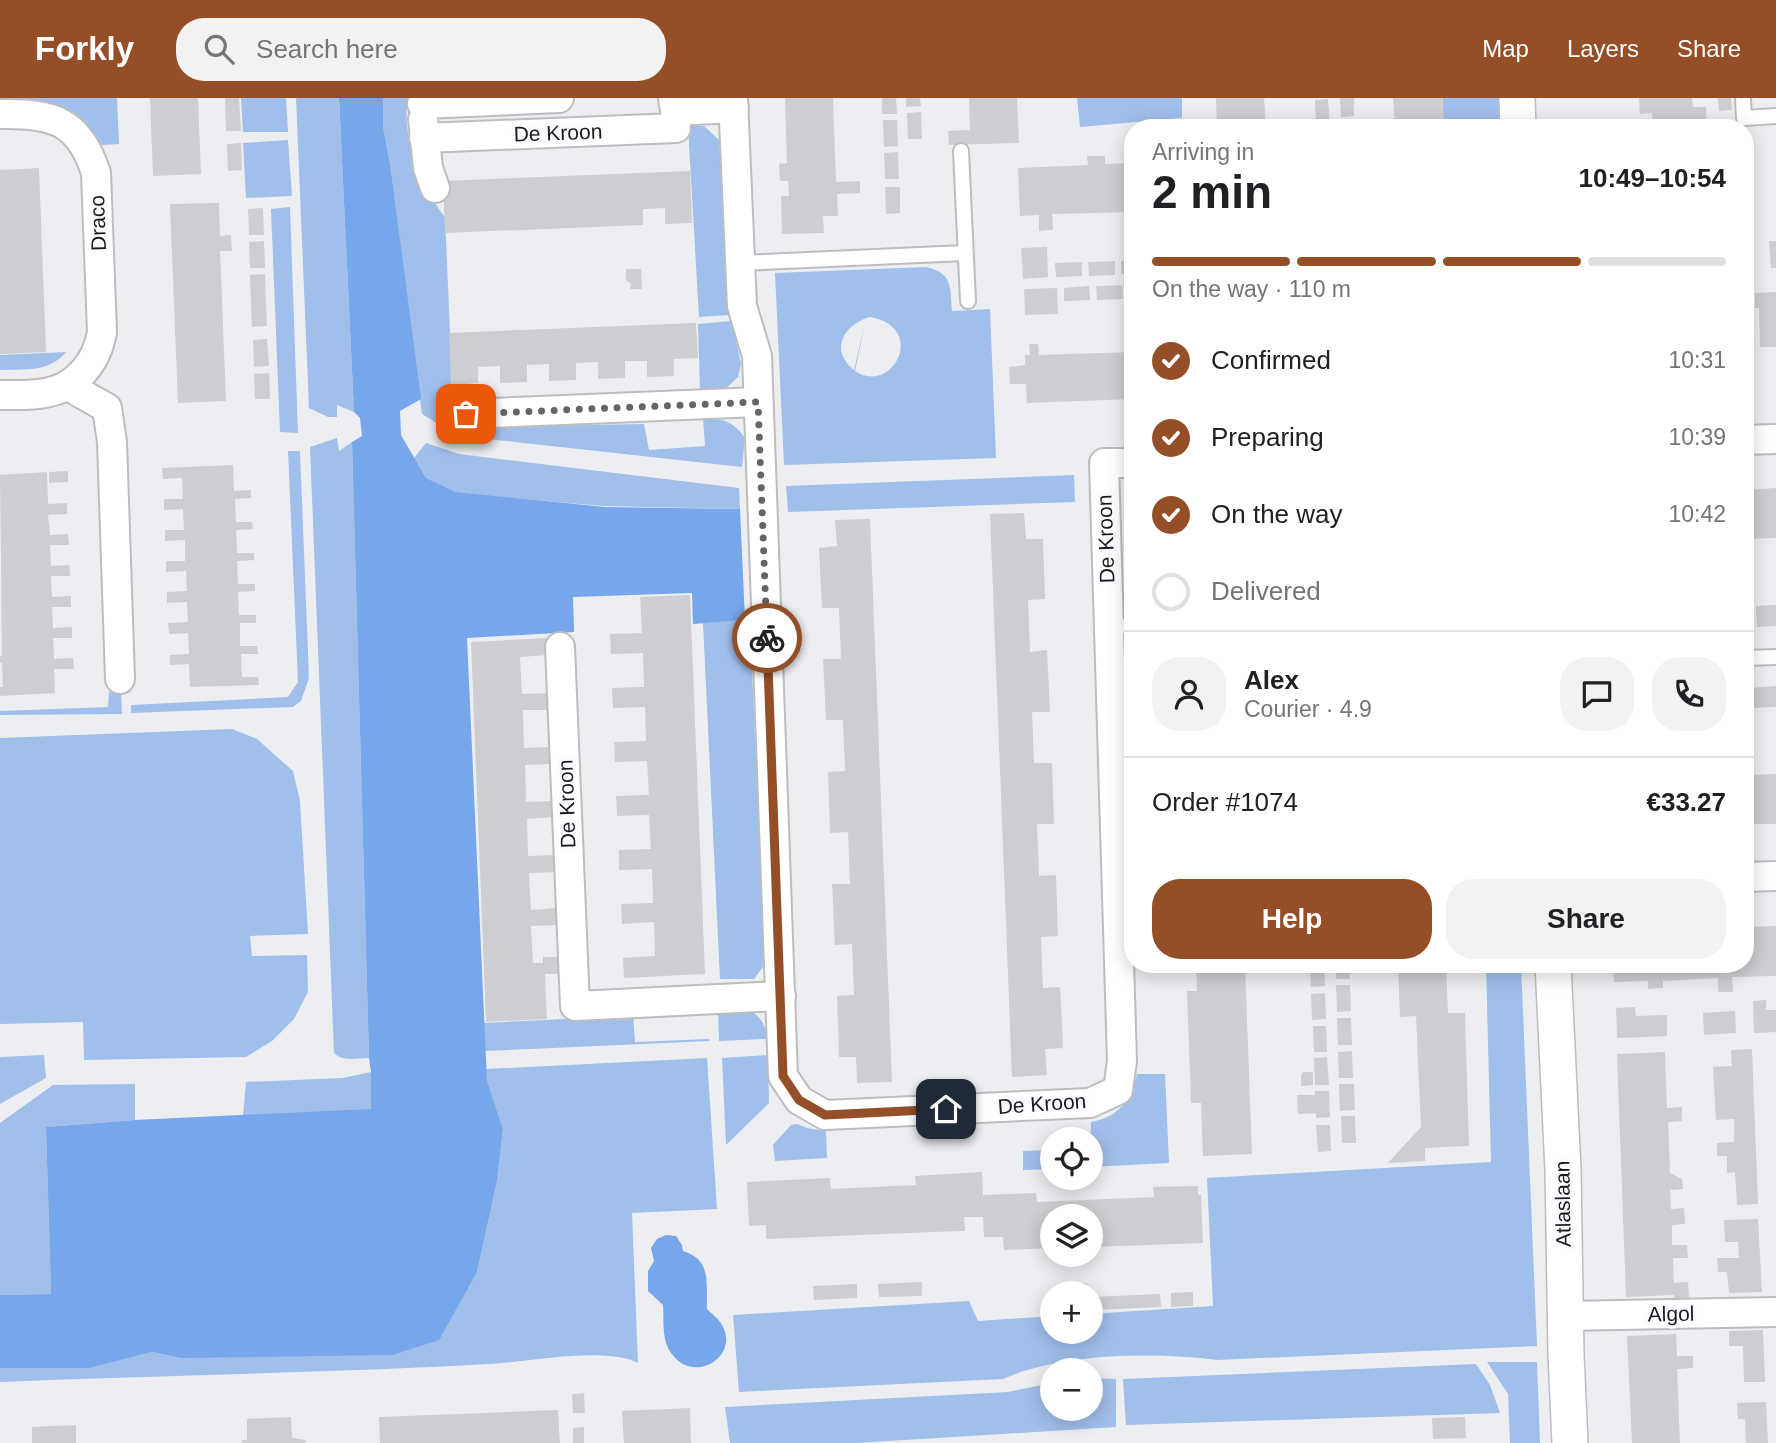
<!DOCTYPE html>
<meta charset="utf-8">
<style>
body{margin:0;font-family:Arial,sans-serif;background:#f2f2f2;color:#202124;height:100vh;display:flex;flex-direction:column;font-size:26px;white-space:nowrap}
*{box-sizing:border-box;margin:0}
p{font-size:23px;color:#757577}
.icon{flex:none;width:38px;height:38px;fill:none;stroke:currentColor;stroke-width:2;stroke-linecap:round;stroke-linejoin:round}
.map{position:relative;flex:1;overflow:hidden}
.sheet{position:absolute;left:1124px;top:21px;width:630px;height:854px;display:flex;flex-direction:column;background:#fff;border-radius:28px;box-shadow:0 4px 18px #0003}
.sheet>*{flex:none}
.buttons{position:absolute;left:1040px;top:1029px;display:grid;gap:14px}
.buttons a{display:grid;place-items:center;width:63px;height:63px;border-radius:50%;background:#fff;box-shadow:0 4px 18px #0003;font-size:35px}
.pin{position:absolute;display:grid;place-items:center;width:60px;height:60px;color:#fff;margin:-30px;border-radius:14px;box-shadow:0 4px 10px #0006}
.courier{position:absolute;display:grid;place-items:center;width:70px;height:70px;margin:-35px;border:5px solid #954f28;border-radius:50%;background:#fff;color:#222;box-shadow:0 2px 9px #0007}
.head em{font-style:normal;font-weight:800}
.head div{display:flex;flex-direction:column-reverse}
.head{display:flex;align-items:center;justify-content:space-between;height:119px;padding:0 28px}
h1{font-size:46px;font-weight:800;line-height:52px}
.bar{display:grid;grid-template-columns:repeat(4,1fr);gap:10px 7px;align-content:center;height:84px;padding:0 28px}
.bar i{height:9px;border-radius:5px;background:#e0e0e0}
.bar .on{background:#954f28}
.bar p{grid-column:span 4}
.line{display:flex;align-items:center;gap:18px;padding:0 28px;border-top:2px solid #e0e0e0}
.line div{flex:1}
.round{display:grid;place-items:center;flex:none;width:74px;height:74px;border-radius:28px;background:#f2f2f2}
ol{padding:0 28px;list-style:none}
li{display:flex;align-items:center;gap:21px;height:77px}
li p{margin-inline-start:auto}
li .icon{padding:7px;border-radius:50%;background:#954f28;color:#fff;stroke-width:4}
li:last-child{color:#757577}
li i{width:38px;height:38px;border:4px solid #e0e0e0;border-radius:50%}
.button{display:flex;gap:14px;margin-top:auto;padding:14px 28px}
.button a{flex:1;height:80px;border-radius:28px;background:#954f28;color:#fff;font-size:28px;font-weight:800;line-height:80px;text-align:center}
.button a+a{background:#f2f2f2;color:#202124}
header{display:flex;align-items:center;gap:42px;box-sizing:border-box;height:98px;padding:0 35px;background:#954f28;color:#fff}
header strong{font-size:33px}
nav{display:flex;gap:38px;margin-inline-start:auto;font-size:24px}
.search{width:490px;height:63px;background:#f2f2f2;display:flex;align-items:center;gap:18px;box-sizing:border-box;padding:0 24px;border-radius:28px;color:#757577;font-size:26px}
.map>svg:first-child{display:block}
</style>
<header>
<strong>Forkly</strong>
<div class="search"><svg class="icon" aria-label="search" viewBox="0 0 24 24"><circle cx="10" cy="10" r="6"/><path d="M15 15l6 6"/></svg>Search here</div>
<nav><a>Map</a><a>Layers</a><a>Share</a></nav>
</header>
<div class="map">
<svg width="1776" height="1345" viewBox="0 0 1776 1345">
<rect width="100%" height="100%" fill="#edeef1"/>
<g fill="#a1bfeb" fill-rule="evenodd">
<path d="M0,0H117L119,46L102,47C72,2 50,3 0,3Z"/>
<polygon points="241,0 286,0 288,34 243,34"/>
<polygon points="296,0 339,0 354,314 337,307 337,319 328,319 309,310"/>
<path d="M383,0H408C401,39 421,89 445,119L454,324L438,326L422,316L390,65L383,29Z"/>
<polygon points="1077,0 1182,0 1182,20 1080,29"/>
<polygon points="1442,0 1505,0 1507,30 1444,30"/>
<polygon points="688,28 704,28 719,42 729,217 699,219"/>
<polygon points="288,42 292,98 246,100 243,45"/>
<polygon points="290,109 298,335 280,334 271,111"/>
<path d="M926,169C953,175 950,189 952,213L990,211L996,360L784,367L775,175ZM870,219C928,229 893,298 855,273L865,225L854,272C829,252 844,226 870,219Z"/>
<polygon points="732,223 741,266 738,279 723,293 700,293 698,226"/>
<path d="M66,254C49,275 24,271 0,272V257Z"/>
<path d="M703,320C724,321 733,323 745,340L742,369L452,337L445,332L529,328L644,326L649,352L705,348Z"/>
<path d="M337,340L339,353L352,344L369,960C356,960 343,964 334,955L310,349Z"/>
<polygon points="426,345 459,356 739,390 740,411 603,408 455,395 426,380 414,360"/>
<polygon points="288,353 300,353 309,580 301,603 293,609 131,615 131,607 288,599 298,584"/>
<polygon points="1074,377 1075,404 788,414 786,388"/>
<polygon points="745,522 750,526 765,866 754,881 720,881 703,525"/>
<polygon points="121,593 122,616 0,617 0,613 108,609 109,594"/>
<polygon points="232,631 257,641 293,673 300,703 308,836 250,838 252,858 307,857 308,894 294,921 272,943 246,959 84,962 83,924 0,926 0,640"/>
<path d="M1486,866H1521L1537,1248L1217,1262C1153,1254 1062,1255 1003,1281L739,1294L733,1217L969,1203L978,1223L1052,1218V1234H1090V1216L1213,1208L1207,1080L1491,1064Z"/>
<path d="M718,913C727,913 740,910 749,913C760,916 768,931 766,941L719,943Z"/>
<polygon points="633,915 635,944 709,941 709,943 485,953 484,925 628,918"/>
<polygon points="44,957 46,980 0,1006 0,959"/>
<polygon points="768,957 769,1005 726,1047 722,960"/>
<path d="M707,960L717,1111L632,1115L638,1265C605,1248 528,1264 490,1266C327,1275 163,1277 0,1284V1270H90L152,1254L180,1260L477,1174L497,1083L503,1031L487,984L486,971Z"/>
<polygon points="371,974 371,1012 243,1018 246,984 343,980"/>
<path d="M1137,976H1165L1169,1065L1090,1069L1091,1024C1118,1019 1132,1002 1137,976Z"/>
<polygon points="135,986 135,1022 46,1029 51,1196 0,1197 0,1025 53,987"/>
<polygon points="797,1026 807,1030 826,1033 827,1060 775,1063 773,1047 791,1027"/>
<polygon points="1052,1052 1052,1071 1023,1072 1023,1053"/>
<polygon points="1487,1264 1537,1264 1540,1345 1510,1345 1508,1296"/>
<polygon points="1476,1266 1490,1287 1500,1315 1126,1327 1123,1281"/>
<polygon points="1090,1280 1116,1281 1116,1329 856,1345 730,1345 725,1309 1008,1294 1052,1285 1052,1311 1090,1311"/>
</g>
<g fill="#77a6ea">
<polygon points="339,0 383,0 383,29 390,65 421,301 400,313 401,337 426,380 455,394 605,409 740,411 745,522 693,526 692,495 573,499 574,534 467,540 487,983 503,1031 497,1083 477,1174 439,1242 392,1257 180,1260 152,1254 90,1270 0,1270 0,1197 51,1196 46,1029 135,1022 371,1011 371,974 369,960 352,344 362,338 360,320 354,314"/>
<path d="M666,1137L676,1138L682,1147L683,1153C712,1162 706,1185 707,1211C712,1216 719,1221 722,1227C741,1259 690,1291 668,1250C662,1238 664,1220 663,1207L648,1193V1173L654,1163L651,1150L657,1141Z"/>
</g>
<g fill="#ccced1">
<polygon points="150,0 198,0 201,76 153,78"/>
<polygon points="225,0 239,0 241,33 226,33"/>
<polygon points="785,0 833,0 836,84 860,83 860,95 837,96 838,118 823,118 824,135 782,136 781,98 789,98 788,83 780,83 779,66 787,65"/>
<polygon points="882,0 896,0 897,16 882,16"/>
<polygon points="906,0 920,0 921,8 906,9"/>
<polygon points="969,0 1017,0 1019,45 949,47 948,33 970,32"/>
<polygon points="1216,0 1264,0 1266,30 1217,30"/>
<polygon points="1340,0 1354,0 1354,18 1341,19"/>
<polygon points="1393,0 1443,0 1444,30 1395,30"/>
<polygon points="1639,0 1692,0 1693,9 1706,9 1707,30 1653,30 1652,15 1640,16"/>
<polygon points="1718,0 1731,0 1732,12 1719,13"/>
<polygon points="1328,1 1330,27 1316,28 1315,2"/>
<polygon points="921,14 922,41 908,41 907,15"/>
<polygon points="883,22 897,22 898,48 884,49"/>
<polygon points="241,45 242,72 228,73 227,46"/>
<polygon points="898,54 899,81 885,81 884,55"/>
<polygon points="1087,58 1105,58 1105,66 1132,65 1132,114 1052,116 1053,132 1039,133 1039,117 1020,118 1018,70 1088,67"/>
<polygon points="39,70 46,254 0,256 0,72"/>
<polygon points="690,73 692,125 665,126 665,110 643,111 643,127 445,135 443,83"/>
<polygon points="885,89 900,89 900,115 886,116"/>
<polygon points="219,105 220,138 231,137 232,153 220,153 226,303 178,305 170,106"/>
<polygon points="263,110 264,137 249,137 248,111"/>
<polygon points="264,143 265,170 250,170 249,144"/>
<polygon points="1769,143 1776,143 1776,170 1771,170"/>
<polygon points="1047,149 1048,179 1023,181 1021,150"/>
<polygon points="1132,162 1132,176 1121,176 1121,163"/>
<polygon points="1115,163 1115,177 1089,178 1088,164"/>
<polygon points="1082,164 1082,178 1056,179 1055,165"/>
<polygon points="626,171 641,171 642,191 630,191 631,186 626,182"/>
<polygon points="265,176 267,228 252,229 250,177"/>
<polygon points="1122,187 1123,201 1097,202 1096,188"/>
<polygon points="1089,188 1090,202 1064,203 1064,190"/>
<polygon points="1057,190 1058,216 1025,217 1024,191"/>
<polygon points="1776,194 1776,249 1760,249 1759,210 1755,210 1755,195"/>
<polygon points="696,225 698,260 674,261 674,278 647,279 647,263 625,263 625,280 598,281 598,264 576,265 576,282 549,283 549,266 527,267 527,284 500,285 500,268 478,269 478,285 451,287 449,235"/>
<polygon points="267,241 269,268 254,269 253,242"/>
<polygon points="1029,246 1038,246 1039,257 1132,254 1132,301 1027,305 1026,286 1010,286 1009,269 1025,267 1025,257 1030,257"/>
<polygon points="269,275 270,301 255,301 254,276"/>
<polygon points="233,367 234,393 251,392 251,400 235,401 236,424 252,424 253,431 236,432 237,455 254,455 254,462 237,463 238,486 255,486 255,493 238,494 239,517 256,517 256,525 240,525 240,548 257,548 258,556 241,556 242,579 258,579 259,587 190,589 189,566 170,567 170,557 189,556 188,535 169,536 168,525 188,524 187,504 167,505 167,494 187,493 186,473 166,474 166,463 185,463 185,442 165,443 165,432 184,432 183,411 164,412 164,401 183,401 182,380 163,381 162,370"/>
<polygon points="68,373 68,384 49,385 49,374"/>
<polygon points="47,374 48,406 67,405 67,416 48,417 50,437 68,436 69,447 50,447 51,468 69,467 70,478 51,478 52,499 71,498 71,509 52,509 53,530 72,529 72,540 53,540 54,561 73,560 74,571 54,571 55,595 0,598 0,589 3,589 2,565 0,565 0,558 2,558 0,377"/>
<polygon points="1776,390 1776,440 1745,441 1745,392"/>
<polygon points="1024,415 1026,441 1043,441 1045,501 1028,502 1030,554 1047,552 1050,614 1032,614 1034,665 1052,665 1054,726 1037,726 1039,778 1056,777 1058,838 1041,839 1043,890 1060,889 1063,950 1045,951 1047,977 1012,979 990,416"/>
<polygon points="870,421 892,984 857,985 856,959 839,959 837,898 854,897 852,846 835,847 832,786 850,786 848,734 830,735 828,674 845,673 843,622 826,622 823,561 841,561 839,510 822,510 819,450 837,448 835,422"/>
<polygon points="690,497 705,876 624,880 623,860 655,858 654,824 622,826 621,806 653,805 652,771 619,772 619,752 651,751 649,717 617,718 616,698 649,697 647,663 615,664 614,644 646,643 645,609 613,610 612,590 644,589 643,555 611,556 610,536 642,535 640,499"/>
<polygon points="1772,507 1776,507 1776,528 1757,529 1756,508"/>
<polygon points="546,540 547,557 520,559 522,596 548,595 549,612 523,612 524,650 551,649 551,666 525,667 526,704 553,703 554,719 527,721 528,758 555,757 556,774 529,775 531,812 557,810 558,827 531,828 533,865 543,865 543,859 559,859 560,876 545,876 547,921 486,924 471,544"/>
<polygon points="1776,588 1776,609 1750,610 1749,590"/>
<polygon points="1776,676 1776,726 1754,726 1752,677"/>
<polygon points="1776,828 1776,878 1732,879 1733,894 1718,894 1718,880 1663,883 1663,890 1648,891 1648,883 1614,884 1613,866 1745,866 1745,829"/>
<polygon points="1196,866 1245,866 1252,1056 1203,1058 1201,1005 1191,1005 1187,893 1197,893"/>
<polygon points="1310,866 1324,866 1325,888 1311,889"/>
<polygon points="1336,866 1349,866 1350,881 1336,881"/>
<polygon points="1398,866 1446,866 1448,915 1465,915 1469,1048 1425,1050 1425,1063 1388,1065 1421,1029 1416,918 1400,919"/>
<polygon points="1336,887 1350,887 1351,913 1337,914"/>
<polygon points="1325,895 1326,921 1312,922 1311,896"/>
<polygon points="1766,902 1766,912 1776,912 1776,934 1754,935 1753,903"/>
<polygon points="1635,909 1636,918 1667,917 1667,938 1617,940 1616,910"/>
<polygon points="1735,913 1736,935 1704,937 1703,915"/>
<polygon points="1337,920 1351,920 1352,947 1338,947"/>
<polygon points="1313,928 1326,928 1327,954 1314,954"/>
<polygon points="1752,951 1758,1106 1737,1107 1735,1074 1727,1075 1727,1058 1717,1058 1717,1045 1734,1044 1734,1021 1716,1022 1713,969 1732,968 1731,952"/>
<polygon points="1352,953 1353,980 1339,980 1338,954"/>
<polygon points="1665,954 1667,1010 1682,1009 1682,1023 1668,1024 1670,1075 1682,1081 1683,1091 1670,1092 1671,1111 1684,1110 1685,1126 1672,1127 1672,1147 1687,1147 1688,1160 1673,1160 1674,1185 1688,1184 1689,1200 1674,1200 1674,1197 1626,1199 1617,956"/>
<polygon points="1327,959 1329,987 1315,987 1314,960"/>
<polygon points="1303,974 1313,974 1313,987 1301,988 1301,977"/>
<polygon points="1339,986 1354,986 1355,1012 1340,1013"/>
<polygon points="1315,993 1329,993 1330,1019 1316,1020 1316,1015 1298,1016 1297,997 1315,997"/>
<polygon points="1341,1018 1355,1018 1356,1045 1342,1045"/>
<polygon points="1316,1027 1330,1027 1331,1053 1318,1054"/>
<polygon points="982,1074 983,1097 1036,1095 1037,1104 1154,1099 1153,1089 1198,1088 1198,1097 1201,1096 1203,1145 1090,1149 1090,1118 1052,1118 1052,1150 1004,1152 1003,1139 984,1139 983,1119 964,1119 965,1133 932,1134 766,1141 766,1127 749,1128 747,1084 830,1080 831,1091 916,1087 915,1078"/>
<polygon points="1758,1121 1762,1194 1729,1195 1727,1174 1718,1174 1717,1160 1739,1160 1738,1144 1725,1144 1724,1122"/>
<polygon points="922,1184 922,1198 879,1199 878,1186"/>
<polygon points="1073,1185 1086,1185 1090,1190 1090,1195 1073,1195"/>
<polygon points="857,1186 857,1200 814,1202 813,1188"/>
<polygon points="1193,1194 1193,1208 1171,1209 1171,1195"/>
<polygon points="1160,1196 1161,1209 1090,1212 1090,1199"/>
<polygon points="1763,1232 1765,1284 1744,1284 1743,1248 1729,1248 1729,1233"/>
<polygon points="1676,1236 1677,1258 1693,1258 1693,1270 1677,1271 1680,1345 1632,1345 1627,1238"/>
<polygon points="584,1295 585,1315 573,1315 572,1296"/>
<polygon points="1766,1304 1768,1345 1746,1345 1745,1321 1738,1321 1737,1305"/>
<polygon points="690,1310 691,1345 624,1345 622,1313"/>
<polygon points="558,1312 560,1345 380,1345 379,1319"/>
<polygon points="291,1319 292,1340 305,1342 306,1345 242,1345 242,1342 247,1342 247,1321"/>
<polygon points="1465,1319 1466,1340 1433,1341 1432,1320"/>
<polygon points="76,1327 76,1345 32,1345 32,1329"/>
<polygon points="584,1329 584,1345 573,1345 573,1330"/>
</g>
<g fill="none" stroke-linecap="round" stroke-linejoin="round">
<defs>
<g id="service">
<polyline points="1743,0 1744,20 1776,18"/>
<polyline points="961,53 968,203"/>
<polyline points="739,165 965,155"/>
<polyline points="1109,529 1132,528"/>
<polyline points="1745,560 1776,559"/>
</g>
<g id="minor">
<polyline points="673,0 675,13 734,10"/>
<polyline points="733,0 742,208 757,258 783,978 799,1002 825,1017 1090,1005 1118,992 1122,963 1104,365 1132,365"/>
<polyline points="422,6 559,0"/>
<path d="M0,16C52,15 79,22 96,75L102,234C97,264 76,290 45,295C31,298 15,297 0,297"/>
<polyline points="423,21 428,70 435,90"/>
<polyline points="424,40 676,30 675,13"/>
<polyline points="68,288 107,310 112,344 120,581"/>
<polyline points="466,316 758,304"/>
<polyline points="1745,342 1776,341"/>
<polyline points="560,549 575,908 781,898"/>
<polyline points="1745,779 1776,778"/>
<polyline points="1566,1218 1776,1214"/>
</g>
<g id="tertiary">
<polyline points="1517,0 1518,30"/>
<polyline points="1553,866 1563,1072 1566,1256 1570,1345"/>
</g>
</defs>
<use href="#service" stroke="#bbbdbf" stroke-width="18"/>
<use href="#minor" stroke="#bbbdbf" stroke-width="32"/>
<use href="#tertiary" stroke="#bbbdbf" stroke-width="38"/>
<use href="#service" stroke="#fff" stroke-width="14"/>
<use href="#minor" stroke="#fff" stroke-width="28"/>
<use href="#tertiary" stroke="#fff" stroke-width="35"/>
</g>
<g fill="none" stroke-linecap="round" stroke-linejoin="round">
<polyline stroke="#646567" stroke-width="7" stroke-dasharray="0 12.6" points="466,316 758,304 767,540"/>
<polyline stroke="#954f28" stroke-width="9" points="767,540 783,978 799,1002 825,1017 946,1011"/>
</g>
<g text-anchor="middle" stroke-width="7" stroke-linejoin="round" paint-order="stroke">
<g font-size="21" fill="#1b1b1c" stroke="#fafcff">
<text transform="translate(558 35) rotate(-2)" y="7">De Kroon</text>
<text transform="translate(98 125) rotate(-92)" y="7">Draco</text>
<text transform="translate(1106 441) rotate(-92)" y="7">De Kroon</text>
<text transform="translate(567 706) rotate(-92)" y="7">De Kroon</text>
<text transform="translate(1042 1006) rotate(-4)" y="7">De Kroon</text>
<text transform="translate(1563 1106) rotate(-91)" y="7">Atlaslaan</text>
<text transform="translate(1671 1216) rotate(-1)" y="7">Algol</text>
</g>
</g>
</svg>
<div class="buttons">
<a><svg class="icon" aria-label="locate" viewBox="0 0 24 24"><circle cx="12" cy="12" r="6"/><path d="M12 2v4M12 18v4M2 12h4M18 12h4"/></svg></a>
<a><svg class="icon" aria-label="layers" viewBox="0 0 24 24"><path d="M12 4l9 5-9 5-9-5zM3 14l9 5 9-5"/></svg></a>
<a>+</a>
<a>−</a>
</div>
<div class="pin" style="left:466px;top:316px;background:#ea580c"><svg class="icon" aria-label="bag" viewBox="0 0 24 24"><path d="M5 8h14l-1 12H6zM9 8a3 3 0 0 1 6 0"/></svg></div>
<div class="pin" style="left:946px;top:1011px;background:#1f2937"><svg class="icon" aria-label="home" viewBox="0 0 24 24"><path d="M3 11l9-7 9 7M6 9v11h12V9"/></svg></div>
<div class="courier" style="left:767px;top:540px"><svg class="icon" aria-label="bike" viewBox="0 0 24 24"><circle cx="6" cy="16" r="4"/><circle cx="18" cy="16" r="4"/><path d="M6 16l4-8h5l3 8M10 8l3 8H6M13 5h3"/></svg></div>
<section class="sheet">
<div class="head"><div><h1>2 min</h1><p>Arriving in</p></div><em>10:49–10:54</em></div>
<div class="bar"><i class="on"></i><i class="on"></i><i class="on"></i><i></i><p>On the way · 110 m</p></div>
<ol>
<li><svg class="icon" aria-label="check" viewBox="0 0 24 24"><path d="M5 12l5 5 9-10"/></svg>Confirmed<p>10:31</p></li>
<li><svg class="icon" aria-label="check" viewBox="0 0 24 24"><path d="M5 12l5 5 9-10"/></svg>Preparing<p>10:39</p></li>
<li><svg class="icon" aria-label="check" viewBox="0 0 24 24"><path d="M5 12l5 5 9-10"/></svg>On the way<p>10:42</p></li>
<li><i></i>Delivered</li>
</ol>
<div class="line" style="height:126px"><a class="round"><svg class="icon" aria-label="person" viewBox="0 0 24 24"><circle cx="12" cy="8" r="4"/><path d="M4 21q1-7 8-7t8 7"/></svg></a><div><b>Alex</b><p>Courier · 4.9</p></div><a class="round"><svg class="icon" aria-label="chat" viewBox="0 0 24 24"><path d="M4 5h16v11H9l-5 4z"/></svg></a><a class="round"><svg class="icon" aria-label="phone" viewBox="0 0 24 24"><path d="M5 4h4l2 5-3 2q2 4 5 5l2-3 5 2v4C11 20 4 13 5 4z"/></svg></a></div>
<div class="line" style="height:91px"><div>Order #1074</div><b>€33.27</b></div>
<div class="button"><a>Help</a><a>Share</a></div>
</section>
</div>
